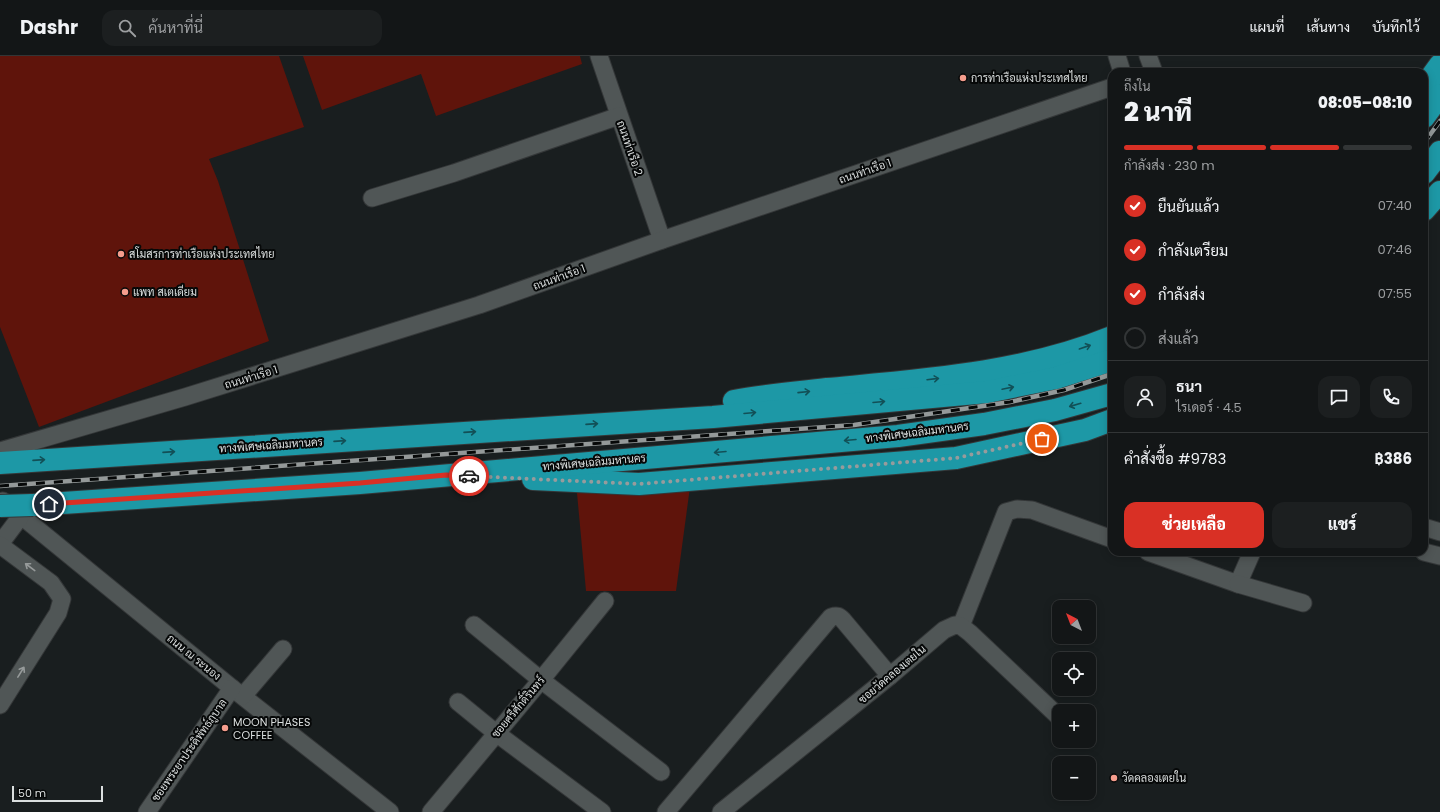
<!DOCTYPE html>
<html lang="th">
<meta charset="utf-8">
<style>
body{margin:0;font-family:Poppins,Sarabun,sans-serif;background:#1c1f20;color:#f1f3f6;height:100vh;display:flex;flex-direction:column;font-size:15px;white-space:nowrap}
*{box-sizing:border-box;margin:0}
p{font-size:13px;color:#9d9fa1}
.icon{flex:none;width:22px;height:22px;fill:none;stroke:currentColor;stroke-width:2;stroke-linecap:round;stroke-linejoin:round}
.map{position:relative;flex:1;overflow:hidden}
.panel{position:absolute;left:1108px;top:12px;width:320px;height:488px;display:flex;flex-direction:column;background:#131617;border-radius:12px;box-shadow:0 2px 10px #0003,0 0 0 1px #323536}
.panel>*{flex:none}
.needle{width:26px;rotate:318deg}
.fabs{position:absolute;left:1052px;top:544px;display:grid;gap:8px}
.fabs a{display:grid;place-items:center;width:44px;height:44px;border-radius:8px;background:#131617;box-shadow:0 2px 10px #0003,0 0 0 1px #323536;font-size:20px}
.scale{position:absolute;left:12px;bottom:10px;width:91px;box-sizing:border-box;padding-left:4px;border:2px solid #dbdfdf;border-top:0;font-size:11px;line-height:14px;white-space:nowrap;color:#dbdfdf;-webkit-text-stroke:3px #060808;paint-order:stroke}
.pin{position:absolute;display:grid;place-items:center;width:34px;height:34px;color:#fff;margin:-17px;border:2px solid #fff;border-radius:50%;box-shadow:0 1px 4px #0007}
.courier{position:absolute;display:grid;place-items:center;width:40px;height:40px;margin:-20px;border:3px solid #d93025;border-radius:50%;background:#fff;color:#222;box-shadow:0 1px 5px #0007}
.headline em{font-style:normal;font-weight:800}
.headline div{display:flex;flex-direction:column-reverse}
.headline{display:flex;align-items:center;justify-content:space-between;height:68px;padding:0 16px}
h1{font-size:26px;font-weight:800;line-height:30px}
.bar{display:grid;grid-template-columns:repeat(4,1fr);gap:6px 4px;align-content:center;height:48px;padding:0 16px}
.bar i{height:5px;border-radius:3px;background:#323536}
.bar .current{background:#d93025}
.bar p{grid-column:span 4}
.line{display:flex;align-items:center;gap:10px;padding:0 16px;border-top:1px solid #323536}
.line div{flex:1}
.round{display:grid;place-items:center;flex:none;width:42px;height:42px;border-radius:12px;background:#1c1f20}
ol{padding:0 16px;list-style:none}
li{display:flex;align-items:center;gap:12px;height:44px}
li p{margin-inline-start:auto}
li .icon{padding:4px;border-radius:50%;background:#d93025;color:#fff;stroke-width:4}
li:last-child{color:#9d9fa1}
li i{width:22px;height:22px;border:2px solid #323536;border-radius:50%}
.cta{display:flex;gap:8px;margin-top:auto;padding:8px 16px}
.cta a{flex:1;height:46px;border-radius:12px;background:#d93025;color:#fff;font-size:16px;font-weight:800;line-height:46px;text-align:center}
.cta a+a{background:#1c1f20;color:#f1f3f6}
header{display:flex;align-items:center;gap:24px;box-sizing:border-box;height:56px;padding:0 20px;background:#131617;border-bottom:1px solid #323536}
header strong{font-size:19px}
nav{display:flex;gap:22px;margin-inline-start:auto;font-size:14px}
.search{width:280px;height:36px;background:#1c1f20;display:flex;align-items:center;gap:10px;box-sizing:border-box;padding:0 14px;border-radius:12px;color:#9d9fa1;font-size:15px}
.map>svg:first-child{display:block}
</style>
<header>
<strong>Dashr</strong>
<div class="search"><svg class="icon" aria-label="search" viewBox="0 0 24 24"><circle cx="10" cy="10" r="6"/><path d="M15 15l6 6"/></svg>ค้นหาที่นี่</div>
<nav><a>แผนที่</a><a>เส้นทาง</a><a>บันทึกไว้</a></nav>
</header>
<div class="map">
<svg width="1440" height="756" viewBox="0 0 1440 756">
<rect width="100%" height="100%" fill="#191e1f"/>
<g fill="#5f140b">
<polygon points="0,0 279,0 304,71 209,103 218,125 269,285 39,371 0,271"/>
<polygon points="303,0 580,0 582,8 436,60 421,18 322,54"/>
<polygon points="690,431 676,535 586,535 577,437"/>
</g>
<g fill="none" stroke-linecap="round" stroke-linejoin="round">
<defs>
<g id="minor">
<polyline points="599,0 662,184"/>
<polyline points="1117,0 1122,16"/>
<polyline points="1148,0 1154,16"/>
<polyline points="372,142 454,117 619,60"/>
<polyline points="0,395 185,341 479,249 662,184 1112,31"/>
<polyline points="3,445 232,632 390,756"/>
<polyline points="1424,471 1440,476"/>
<polyline points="0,488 21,460"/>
<polyline points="0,489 51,527 62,543 58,557 0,649"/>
<polyline points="1148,496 1238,528 1252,496"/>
<polyline points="1424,496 1440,500"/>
<polyline points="1238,528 1303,547"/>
<polyline points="474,569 541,624 661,716"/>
<polyline points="961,570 1006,456 1017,453 1032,454 1112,483"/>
<polyline points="243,640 283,593"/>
<polyline points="458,646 496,677 602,756"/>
<polyline points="147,756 232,632"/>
<polyline points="431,756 541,624 605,545"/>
<path d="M666,756L831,561C837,559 839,560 843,564L890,620"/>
<polyline points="721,756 890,620 944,574 955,569 961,570 970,577 1059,661"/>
</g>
<g id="highway">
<polyline points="1424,31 1440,9"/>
<polyline points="1424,61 1440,39"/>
<polyline points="1424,117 1440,96"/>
<polyline points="1424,154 1440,136"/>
<path d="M734,345C765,339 796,337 827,333C923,324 1021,318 1112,281"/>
<polyline points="0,407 713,361 987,336 1056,322 1112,304"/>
<polyline points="533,423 639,428 956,402 1085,374 1112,364"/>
<polyline points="33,449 360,427 898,380 984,368 1055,354 1112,338"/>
</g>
</defs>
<use href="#minor" stroke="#343738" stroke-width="19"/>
<use href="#highway" stroke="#343738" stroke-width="24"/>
<use href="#minor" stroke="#505656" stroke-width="17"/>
<use href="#highway" stroke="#1d98a6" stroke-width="22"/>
<defs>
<g id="rail">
<polyline points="1424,87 1440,65"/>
<polyline points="0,430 854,369 1010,346 1064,334 1112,318"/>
</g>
</defs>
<use href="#rail" stroke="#949999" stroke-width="4.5"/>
<use href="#rail" stroke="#060808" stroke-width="3" stroke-dasharray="9" stroke-linecap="butt"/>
<defs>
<polyline id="highway-bridge" points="0,450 33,449"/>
</defs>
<use href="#highway-bridge" stroke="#343738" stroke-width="24" stroke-linecap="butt"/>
<use href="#highway-bridge" stroke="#1d98a6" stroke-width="22"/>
</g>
<defs><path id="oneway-shaft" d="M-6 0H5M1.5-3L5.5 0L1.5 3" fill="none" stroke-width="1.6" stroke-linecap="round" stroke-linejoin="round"/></defs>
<g stroke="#125057">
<use href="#oneway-shaft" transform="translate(1085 291) rotate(-19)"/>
<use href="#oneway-shaft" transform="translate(933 323) rotate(-7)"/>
<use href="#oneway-shaft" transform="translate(1008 332) rotate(-12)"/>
<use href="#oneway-shaft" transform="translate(804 336) rotate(-6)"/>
<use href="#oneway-shaft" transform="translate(879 346) rotate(-5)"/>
<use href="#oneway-shaft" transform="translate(1075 349) rotate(164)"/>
<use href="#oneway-shaft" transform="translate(750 357) rotate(-5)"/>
<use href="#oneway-shaft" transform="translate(592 368) rotate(-4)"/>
<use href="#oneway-shaft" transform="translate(470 376) rotate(-4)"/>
<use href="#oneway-shaft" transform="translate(850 384) rotate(175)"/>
<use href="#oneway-shaft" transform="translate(340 385) rotate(-4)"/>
<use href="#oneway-shaft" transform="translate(169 396) rotate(-4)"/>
<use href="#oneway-shaft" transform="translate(720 396) rotate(175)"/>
<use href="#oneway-shaft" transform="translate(39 404) rotate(-4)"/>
</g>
<g stroke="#969a9a">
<use href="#oneway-shaft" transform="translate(30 511) rotate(-143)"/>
<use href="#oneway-shaft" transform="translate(21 616) rotate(-58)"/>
</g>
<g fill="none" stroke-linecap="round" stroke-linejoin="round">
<polyline stroke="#979b9c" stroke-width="4" stroke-dasharray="0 7.2" points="469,420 639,428 956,402 1042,383"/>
<polyline stroke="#d93025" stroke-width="5" points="49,448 360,427 446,419 469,420"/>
</g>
<g fill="#f59d8d" stroke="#060808" stroke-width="1.5">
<circle cx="963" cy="22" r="4"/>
<circle cx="121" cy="198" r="4"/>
<circle cx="125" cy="236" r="4"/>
<circle cx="225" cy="672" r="4"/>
<circle cx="1114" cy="722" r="4"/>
</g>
<g text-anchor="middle" stroke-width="4" stroke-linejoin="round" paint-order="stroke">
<g font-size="11" fill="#dbdfdf" stroke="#060808" text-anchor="start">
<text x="971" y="26">การท่าเรือแห่งประเทศไทย</text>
<text x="129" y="202">สโมสรการท่าเรือแห่งประเทศไทย</text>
<text x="133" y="240">แพท สเตเดียม</text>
<text x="233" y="670">MOON PHASES<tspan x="233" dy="13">COFFEE</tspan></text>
<text x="1122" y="726">วัดคลองเตยใน</text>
</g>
<g font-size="11" fill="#dbdfdf" stroke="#060808">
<text transform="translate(630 92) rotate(71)" y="4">ถนนท่าเรือ 2</text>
<text transform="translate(865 115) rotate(-19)" y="4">ถนนท่าเรือ 1</text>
<text transform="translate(559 221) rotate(-20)" y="4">ถนนท่าเรือ 1</text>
<text transform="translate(251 321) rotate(-17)" y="4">ถนนท่าเรือ 1</text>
<text transform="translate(917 376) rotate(-7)" y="4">ทางพิเศษเฉลิมมหานคร</text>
<text transform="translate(271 389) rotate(-4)" y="4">ทางพิเศษเฉลิมมหานคร</text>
<text transform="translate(594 406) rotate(-5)" y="4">ทางพิเศษเฉลิมมหานคร</text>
<text transform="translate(194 601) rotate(39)" y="4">ถนน ณ ระนอง</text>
<text transform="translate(892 618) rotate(-40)" y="4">ซอยวัดคลองเตยใน</text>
<text transform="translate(518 651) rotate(-50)" y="4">ซอยศรีศักดิ์รินทร์</text>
<text transform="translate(189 694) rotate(-55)" y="4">ซอยพระยาประดิพัทธ์ภูบาล</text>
</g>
</g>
</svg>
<div class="fabs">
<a><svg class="needle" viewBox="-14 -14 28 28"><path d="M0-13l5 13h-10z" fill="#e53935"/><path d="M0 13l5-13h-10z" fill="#9d9fa1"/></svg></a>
<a><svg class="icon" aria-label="locate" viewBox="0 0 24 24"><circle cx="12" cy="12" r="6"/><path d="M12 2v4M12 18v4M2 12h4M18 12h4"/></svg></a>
<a>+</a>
<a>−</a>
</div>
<div class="scale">50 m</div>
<div class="pin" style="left:1042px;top:383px;background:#ea580c"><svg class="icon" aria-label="bag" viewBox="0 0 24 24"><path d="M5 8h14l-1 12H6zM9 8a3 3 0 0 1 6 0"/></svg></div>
<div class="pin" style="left:49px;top:448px;background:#1f2937"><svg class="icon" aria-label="home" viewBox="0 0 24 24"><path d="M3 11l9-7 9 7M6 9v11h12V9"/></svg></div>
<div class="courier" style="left:469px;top:420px"><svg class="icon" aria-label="car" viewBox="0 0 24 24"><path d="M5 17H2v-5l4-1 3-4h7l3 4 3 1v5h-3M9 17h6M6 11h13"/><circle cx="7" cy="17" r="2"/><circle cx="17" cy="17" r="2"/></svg></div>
<section class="panel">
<div class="headline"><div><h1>2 นาที</h1><p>ถึงใน</p></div><em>08:05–08:10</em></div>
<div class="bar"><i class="current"></i><i class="current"></i><i class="current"></i><i></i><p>กำลังส่ง · 230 m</p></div>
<ol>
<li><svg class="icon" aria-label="check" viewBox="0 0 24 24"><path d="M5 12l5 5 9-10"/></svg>ยืนยันแล้ว<p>07:40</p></li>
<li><svg class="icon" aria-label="check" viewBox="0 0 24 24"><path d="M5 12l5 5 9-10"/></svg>กำลังเตรียม<p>07:46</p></li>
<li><svg class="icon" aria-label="check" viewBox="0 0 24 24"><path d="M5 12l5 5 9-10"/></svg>กำลังส่ง<p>07:55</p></li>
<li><i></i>ส่งแล้ว</li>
</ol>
<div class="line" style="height:72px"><a class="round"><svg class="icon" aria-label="person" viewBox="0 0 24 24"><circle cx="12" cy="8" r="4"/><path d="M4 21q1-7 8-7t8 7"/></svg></a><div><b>ธนา</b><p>ไรเดอร์ · 4.5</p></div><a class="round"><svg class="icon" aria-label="chat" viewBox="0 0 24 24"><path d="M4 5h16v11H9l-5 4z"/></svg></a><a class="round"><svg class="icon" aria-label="phone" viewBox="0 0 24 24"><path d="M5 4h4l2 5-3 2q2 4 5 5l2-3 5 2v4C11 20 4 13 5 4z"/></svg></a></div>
<div class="line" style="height:52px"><div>คำสั่งซื้อ #9783</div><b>฿386</b></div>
<div class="cta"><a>ช่วยเหลือ</a><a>แชร์</a></div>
</section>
</div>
